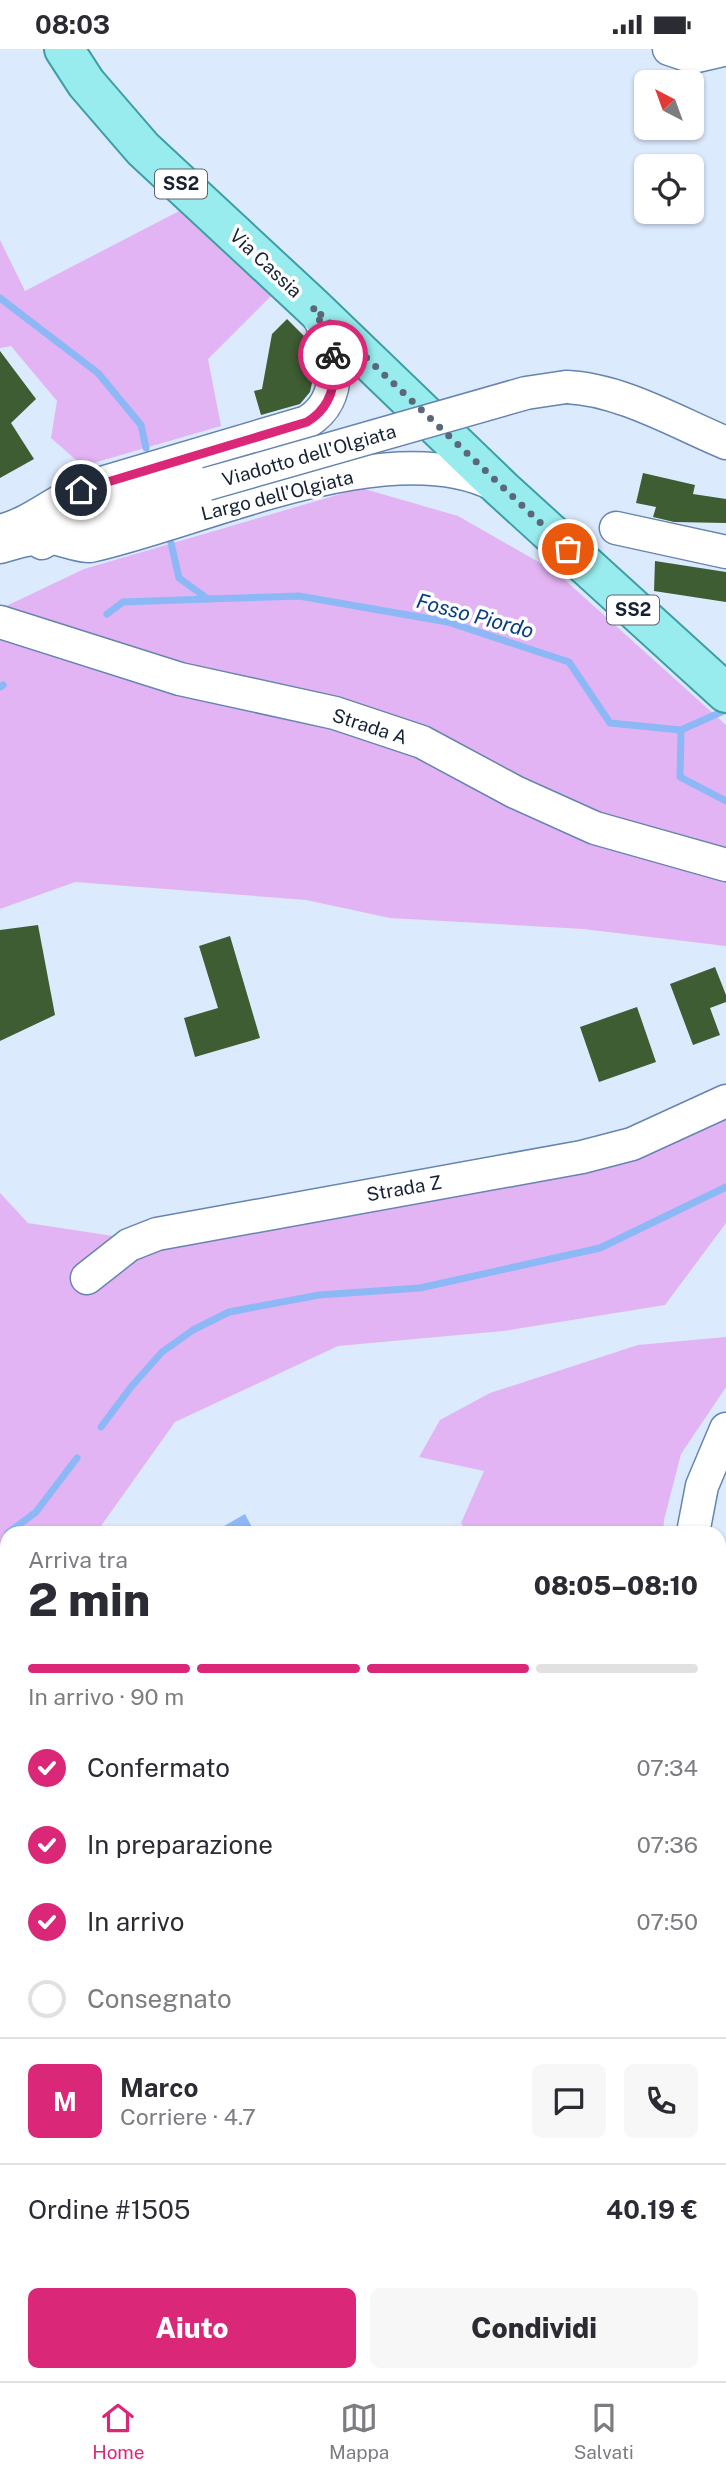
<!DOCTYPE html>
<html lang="it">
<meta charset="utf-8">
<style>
body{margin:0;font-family:"Public Sans",sans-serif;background:#f7f7f7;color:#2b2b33;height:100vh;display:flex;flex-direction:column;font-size:26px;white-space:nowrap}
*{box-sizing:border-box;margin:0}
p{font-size:23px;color:#7c7c81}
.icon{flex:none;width:38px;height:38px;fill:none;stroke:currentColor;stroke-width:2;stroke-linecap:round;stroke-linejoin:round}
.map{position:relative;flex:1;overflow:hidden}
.drawer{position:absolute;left:0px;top:1477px;width:726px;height:856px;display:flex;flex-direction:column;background:#fff;border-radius:21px 21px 0 0;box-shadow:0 2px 5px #0004}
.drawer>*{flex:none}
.needle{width:46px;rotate:319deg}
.fabs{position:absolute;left:634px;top:21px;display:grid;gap:14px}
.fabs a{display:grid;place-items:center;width:70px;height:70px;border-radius:10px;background:#fff;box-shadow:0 2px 5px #0004;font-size:35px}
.pin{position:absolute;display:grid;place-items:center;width:60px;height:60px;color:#fff;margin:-30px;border:4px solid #fff;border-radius:50%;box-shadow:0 2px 7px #0007}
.courier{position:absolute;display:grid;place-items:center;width:70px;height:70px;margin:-35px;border:5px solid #db2777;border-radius:50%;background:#fff;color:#222;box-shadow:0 2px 9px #0007}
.overview em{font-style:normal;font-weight:800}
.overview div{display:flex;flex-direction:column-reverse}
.overview{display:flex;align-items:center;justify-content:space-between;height:119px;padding:0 28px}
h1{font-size:46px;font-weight:800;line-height:52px}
.bar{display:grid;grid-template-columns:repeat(4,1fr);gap:10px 7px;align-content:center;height:84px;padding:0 28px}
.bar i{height:9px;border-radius:5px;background:#e1e1e2}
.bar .selected{background:#db2777}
.bar p{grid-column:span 4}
.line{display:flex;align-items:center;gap:18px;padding:0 28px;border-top:2px solid #e1e1e2}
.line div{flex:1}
.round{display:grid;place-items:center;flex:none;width:74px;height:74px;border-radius:10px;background:#f7f7f7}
ol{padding:0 28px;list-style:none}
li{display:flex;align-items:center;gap:21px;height:77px}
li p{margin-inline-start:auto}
li .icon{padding:7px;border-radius:50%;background:#db2777;color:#fff;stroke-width:4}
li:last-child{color:#7c7c81}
li i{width:38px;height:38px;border:4px solid #e1e1e2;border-radius:50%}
.action{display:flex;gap:14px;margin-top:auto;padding:14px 28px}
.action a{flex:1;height:80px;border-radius:10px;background:#db2777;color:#fff;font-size:28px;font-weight:800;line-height:80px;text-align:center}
.action a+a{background:#f7f7f7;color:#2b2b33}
.status{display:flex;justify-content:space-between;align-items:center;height:49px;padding:0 35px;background:#fff;direction:ltr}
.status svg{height:19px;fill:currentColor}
.tab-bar{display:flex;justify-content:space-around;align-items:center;height:98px;border-top:2px solid #e1e1e2;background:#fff;font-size:19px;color:#7c7c81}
.tab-bar a{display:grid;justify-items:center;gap:4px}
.tab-bar .selected{color:#db2777}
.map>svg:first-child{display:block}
</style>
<div class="status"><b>08:03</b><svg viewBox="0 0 49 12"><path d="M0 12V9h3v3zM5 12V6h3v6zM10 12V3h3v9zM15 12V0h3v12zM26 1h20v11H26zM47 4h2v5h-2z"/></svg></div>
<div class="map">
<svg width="726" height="2332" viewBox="0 0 726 2332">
<rect width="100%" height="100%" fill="#dceafd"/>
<g fill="#e2b4f3">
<polygon points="185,159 272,246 208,310 221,377 83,417 51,389 57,352 11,297 0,299 0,191 25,242"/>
<polygon points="361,439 458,467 556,523 726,676 726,897 583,880 390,869 306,851 75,833 0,860 0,560 84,520"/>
<polygon points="726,1035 726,1174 665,1256 503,1282 338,1297 175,1373 96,1484 7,1484 7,1649 6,1653 0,1653 0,1144 28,1174 139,1191 611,1101"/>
<polygon points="726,1288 726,1338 681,1405 664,1471 663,1484 468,1484 461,1474 484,1422 419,1408 440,1371 490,1344 638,1296"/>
<polygon points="0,1882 7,1892 7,1994 0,2000"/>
<polygon points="719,1950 726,1962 726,2332 703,2332 707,2326 719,2326 719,2307 723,2301 719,2299"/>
</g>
<polygon fill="#8cb8f6" points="245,1465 255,1484 212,1484"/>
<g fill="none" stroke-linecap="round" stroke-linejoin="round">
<g stroke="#8cb8f6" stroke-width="7">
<polyline points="0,249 98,324 141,376 146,399"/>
<polyline points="171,494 179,529 208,550 299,547 448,573 569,613 610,674 681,681 726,661"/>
<polyline points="107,565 123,553 208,550"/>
<polyline points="0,638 3,636"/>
<polyline points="681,681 680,728 726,752"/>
<polyline points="101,1378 131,1338 162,1303 193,1281 229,1263 319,1246 420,1239 600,1199 726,1138"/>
<polyline points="8,1484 36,1463 77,1409"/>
<polyline points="719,2131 726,2150"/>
<polyline points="722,2332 726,2316"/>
</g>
</g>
<g fill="#3e5d32">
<polygon points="287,270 309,292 311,299 315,321 310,343 300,355 261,366 254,342 262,340 272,285"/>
<polygon points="0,302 36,350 11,374 34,410 0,429"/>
<polygon points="643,424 695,436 693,445 726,450 726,474 674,473 653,468 656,458 636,454"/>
<polygon points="655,512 726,523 726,553 654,542"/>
<polygon points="38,876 55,966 0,992 0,881"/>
<polygon points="230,887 260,989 195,1008 184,969 218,959 199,897"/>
<polygon points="715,918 726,946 726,953 710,959 720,986 693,996 670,935"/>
<polygon points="637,958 656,1013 599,1033 580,978"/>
</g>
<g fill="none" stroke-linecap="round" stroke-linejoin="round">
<defs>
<g id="minor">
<polyline points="669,0 693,8 723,1"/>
<path d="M566,338C620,340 676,373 726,394"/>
<polyline points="616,479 726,503"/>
<path d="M0,482C33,474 57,450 88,438L307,373C346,349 336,300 317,265"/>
<polyline points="42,494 90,466 207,435"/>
<path d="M0,498C16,493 33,488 51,489C64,490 76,497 90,497C200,473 388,382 495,436"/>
<polyline points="0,573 180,630 335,664 422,693 515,743 595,779 726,816"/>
<polyline points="87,1229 129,1196 157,1185 582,1108 632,1095 726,1052"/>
<polyline points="693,1484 702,1437 726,1380"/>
<polyline points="719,1725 726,1757"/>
<polyline points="719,1891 726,1883"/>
<polyline points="0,2022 7,2015"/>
<polyline points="347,2326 348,2332"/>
</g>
<polyline id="major" points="64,0 86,34 143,100 313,258 502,440 726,644"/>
</defs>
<use href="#minor" stroke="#6684b0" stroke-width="35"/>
<use href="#major" stroke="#3e9ea6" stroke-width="42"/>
<use href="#minor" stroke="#fff" stroke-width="32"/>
<use href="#major" stroke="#98ecee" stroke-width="38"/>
<defs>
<polyline id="minor-bridge" points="207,435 526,344 566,338"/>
</defs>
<use href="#minor-bridge" stroke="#6684b0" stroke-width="35" stroke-linecap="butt"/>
<use href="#minor-bridge" stroke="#fff" stroke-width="32"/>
</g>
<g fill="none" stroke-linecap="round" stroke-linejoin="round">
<polyline stroke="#5b687a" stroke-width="7" stroke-dasharray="0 12.6" points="333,306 328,288 313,258 568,500"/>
<path stroke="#db2777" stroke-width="9" d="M81,441L307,373C332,358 337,333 333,306"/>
</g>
<g text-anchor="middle" stroke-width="7" stroke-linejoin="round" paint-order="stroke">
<g fill="#fff" stroke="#5c6471" stroke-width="2">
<rect x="155" y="120.5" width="52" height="29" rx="5"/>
<rect x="607" y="546.5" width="52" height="29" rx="5"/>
</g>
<g font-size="18" font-weight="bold" fill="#162234">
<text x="181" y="141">SS2</text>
<text x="633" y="567">SS2</text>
</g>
<g font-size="19" fill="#162234" stroke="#fff">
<text transform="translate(266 214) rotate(43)" y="7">Via Cassia</text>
<text transform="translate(309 406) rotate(-16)" y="7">Viadotto dell'Olgiata</text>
<text transform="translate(277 446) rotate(-14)" y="7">Largo dell'Olgiata</text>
<text transform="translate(370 677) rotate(18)" y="7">Strada A</text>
<text transform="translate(404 1139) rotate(-10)" y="7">Strada Z</text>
</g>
<g font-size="21" font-style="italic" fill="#073e80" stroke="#fff">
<text transform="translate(475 567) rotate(15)" y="7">Fosso Piordo</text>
</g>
</g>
</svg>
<div class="fabs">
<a><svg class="needle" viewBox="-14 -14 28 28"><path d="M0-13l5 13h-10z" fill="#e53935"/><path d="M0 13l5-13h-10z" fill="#7c7c81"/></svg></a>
<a><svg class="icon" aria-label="locate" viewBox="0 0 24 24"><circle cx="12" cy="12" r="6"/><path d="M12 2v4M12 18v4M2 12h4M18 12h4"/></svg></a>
</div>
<div class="pin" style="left:568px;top:500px;background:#ea580c"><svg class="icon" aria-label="bag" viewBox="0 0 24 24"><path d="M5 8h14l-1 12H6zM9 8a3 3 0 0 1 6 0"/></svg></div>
<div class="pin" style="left:81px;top:441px;background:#1f2937"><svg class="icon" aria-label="home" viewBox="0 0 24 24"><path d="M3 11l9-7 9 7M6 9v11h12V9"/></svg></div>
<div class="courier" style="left:333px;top:306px"><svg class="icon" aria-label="bike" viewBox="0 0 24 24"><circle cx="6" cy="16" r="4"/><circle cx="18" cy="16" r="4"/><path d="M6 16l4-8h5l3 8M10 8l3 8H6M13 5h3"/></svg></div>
<section class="drawer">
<div class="overview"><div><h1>2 min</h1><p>Arriva tra</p></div><em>08:05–08:10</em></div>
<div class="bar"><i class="selected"></i><i class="selected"></i><i class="selected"></i><i></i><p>In arrivo · 90 m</p></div>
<ol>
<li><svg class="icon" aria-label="check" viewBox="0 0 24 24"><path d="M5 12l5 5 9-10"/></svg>Confermato<p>07:34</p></li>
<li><svg class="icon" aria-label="check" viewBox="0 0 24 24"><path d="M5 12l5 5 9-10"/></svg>In preparazione<p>07:36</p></li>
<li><svg class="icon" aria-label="check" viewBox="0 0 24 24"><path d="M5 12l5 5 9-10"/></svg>In arrivo<p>07:50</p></li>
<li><i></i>Consegnato</li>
</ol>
<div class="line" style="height:126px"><b class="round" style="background:#db2777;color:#fff">M</b><div><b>Marco</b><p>Corriere · 4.7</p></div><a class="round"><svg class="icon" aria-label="chat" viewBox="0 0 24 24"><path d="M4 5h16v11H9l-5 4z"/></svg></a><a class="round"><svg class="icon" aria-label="phone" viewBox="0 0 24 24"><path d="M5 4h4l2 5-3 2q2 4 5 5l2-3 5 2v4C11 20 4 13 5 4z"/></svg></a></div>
<div class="line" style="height:91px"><div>Ordine #1505</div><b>40.19 €</b></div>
<div class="action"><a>Aiuto</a><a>Condividi</a></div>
</section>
</div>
<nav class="tab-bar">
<a class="selected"><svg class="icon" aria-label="home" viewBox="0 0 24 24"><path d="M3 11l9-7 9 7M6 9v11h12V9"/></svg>Home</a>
<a><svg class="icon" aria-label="map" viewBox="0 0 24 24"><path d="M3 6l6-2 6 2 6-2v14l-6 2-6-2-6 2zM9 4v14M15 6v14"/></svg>Mappa</a>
<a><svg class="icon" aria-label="saved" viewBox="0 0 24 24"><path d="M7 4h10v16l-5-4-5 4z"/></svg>Salvati</a>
</nav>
